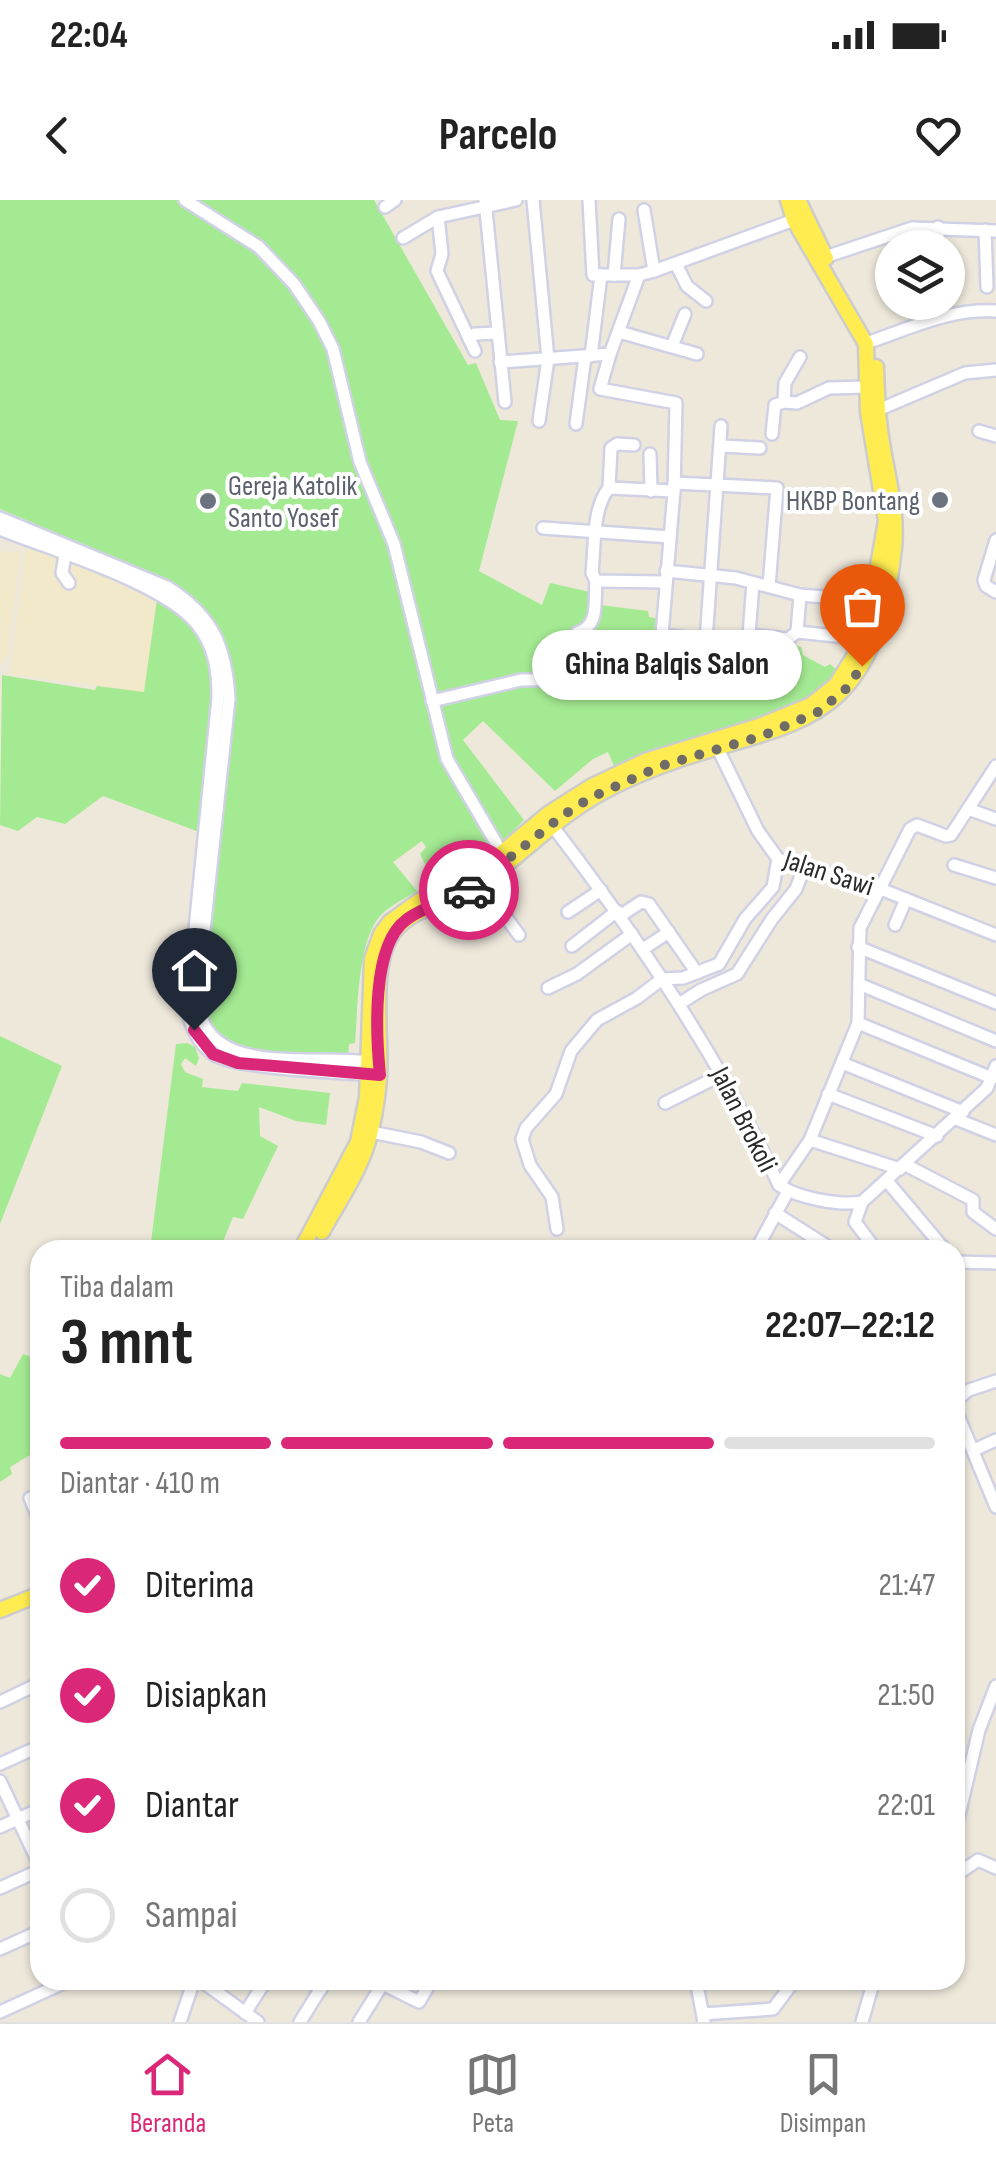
<!DOCTYPE html>
<html lang="id">
<meta charset="utf-8">
<style>
body{margin:0;font-family:"Sofia Sans Condensed",sans-serif;background:#f6f6f6;color:#222;height:100vh;display:flex;flex-direction:column;font-size:38px;white-space:nowrap}
*{box-sizing:border-box;margin:0}
p{font-size:32px;color:#767676}
.icon{flex:none;width:55px;height:55px;fill:none;stroke:currentColor;stroke-width:2;stroke-linecap:round;stroke-linejoin:round}
.map{position:relative;flex:1;overflow:hidden}
.drawer{position:absolute;left:30px;top:1040px;width:935px;height:750px;display:flex;flex-direction:column;background:#fff;border-radius:30px;box-shadow:0 2px 8px #0004}
.drawer>*{flex:none}
.tools{position:absolute;left:875px;top:30px;display:grid;gap:20px}
.tools a{display:grid;place-items:center;width:90px;height:90px;border-radius:50%;background:#fff;box-shadow:0 2px 8px #0004;font-size:50px}
.pin{position:absolute;display:grid;place-items:center;width:85px;height:85px;color:#fff;margin:-102px -42px;border-radius:50% 50% 50% 0;rotate:-45deg;box-shadow:0 0 10px #0007}
.pin .icon{rotate:45deg}
.courier{position:absolute;display:grid;place-items:center;width:100px;height:100px;margin:-50px;border:8px solid #db2777;border-radius:50%;background:#fff;color:#222;box-shadow:0 2px 12px #0007}
.bubble{position:absolute;height:70px;border-radius:35px;background:#fff;box-shadow:0 2px 8px #0004;font-size:32px;font-weight:700;line-height:70px;text-align:center}
.head em{font-style:normal;font-weight:700}
.head div{display:flex;flex-direction:column-reverse}
.head{display:flex;align-items:center;justify-content:space-between;height:170px;padding:0 30px}
h1{font-size:65px;font-weight:700;line-height:75px}
.bar{display:grid;grid-template-columns:repeat(4,1fr);gap:15px 10px;align-content:center;height:120px;padding:0 30px}
.bar i{height:12px;border-radius:8px;background:#e0e0e0}
.bar .current{background:#db2777}
.bar p{grid-column:span 4}
ol{padding:0 30px;list-style:none}
li{display:flex;align-items:center;gap:30px;height:110px}
li p{margin-inline-start:auto}
li .icon{padding:10px;border-radius:50%;background:#db2777;color:#fff;stroke-width:4}
li:last-child{color:#767676}
li i{width:55px;height:55px;border:5px solid #e0e0e0;border-radius:50%}
.status{display:flex;justify-content:space-between;align-items:center;height:70px;padding:0 50px;background:#fff;direction:ltr}
.status svg{height:28px;fill:currentColor}
header{display:flex;justify-content:space-between;align-items:center;height:130px;padding:0 30px;background:#fff;font-size:45px;font-weight:700}
.menu{display:flex;justify-content:space-around;align-items:center;height:140px;border-top:2px solid #e0e0e0;background:#fff;font-size:28px;color:#767676}
.menu a{display:grid;justify-items:center;gap:5px}
.menu .current{color:#db2777}
.map>svg:first-child{display:block}
</style>
<div class="status"><b>22:04</b><svg viewBox="0 0 49 12"><path d="M0 12V9h3v3zM5 12V6h3v6zM10 12V3h3v9zM15 12V0h3v12zM26 1h20v11H26zM47 4h2v5h-2z"/></svg></div>
<header><svg class="icon" aria-label="back" viewBox="0 0 24 24"><path d="M15 5l-7 7 7 7"/></svg>Parcelo<svg class="icon" aria-label="heart" viewBox="0 0 24 24"><path d="M12 20l-8-8c-3-5 5-10 8-4 3-6 11-1 8 4z"/></svg></header>
<div class="map">
<svg width="996" height="1822" viewBox="0 0 996 1822">
<rect width="100%" height="100%" fill="#eee8db"/>
<g fill="#f1e9c9">
<polygon points="27,342 157,399 144,492 10,474"/>
<polygon points="0,351 20,353 7,460 0,464"/>
</g>
<g fill="#a4ea92">
<path d="M0,0H374L468,165L476,163L500,220L518,221L479,371L542,405L550,383L590,392V400L600,405L648,411L649,417L659,419L660,441L779,458L789,455L797,446L801,447L803,455L825,467L830,464L839,472L805,503L768,518L614,566L608,552L593,559L555,591L483,521L463,540L524,620L492,653L435,684L420,654L426,647L422,641L393,662L417,691C406,698 393,704 383,713C357,736 358,810 355,843L349,844L348,856C300,852 228,861 200,813L233,469L227,448L212,421L178,385L0,309Z"/>
<path d="M157,399C186,419 207,439 215,474L199,632L103,596L65,624L37,617L18,631L0,625L2,475L95,490L97,486L144,492Z"/>
<polygon points="0,836 62,866 0,1024"/>
<polygon points="187,843 195,847 199,858 196,866 185,858 181,864 185,872 203,879 202,887 238,891 242,883 330,893 326,925 296,921 259,907 260,936 278,946 243,1019 233,1017 224,1039 227,1045 221,1050 150,1050 176,844"/>
<polygon points="23,1154 40,1160 40,1249 10,1267 12,1274 0,1282 0,1174 10,1178"/>
</g>
<g fill="none" stroke-linecap="round" stroke-linejoin="round">
<defs>
<g id="minor">
<polyline points="185,0 259,47 294,84 319,121 333,149 360,262 394,344 447,559 502,653"/>
<polyline points="485,0 505,202"/>
<polyline points="533,0 548,159 539,221"/>
<polyline points="589,0 593,75 639,75 654,71 794,20"/>
<polyline points="385,7 395,0"/>
<polyline points="644,10 654,71"/>
<polyline points="438,17 442,54 437,71 475,151"/>
<polyline points="985,30 987,87"/>
<polyline points="403,38 438,17 516,0"/>
<polyline points="938,48 938,27"/>
<polyline points="825,57 912,28 996,31"/>
<polyline points="676,64 687,86 706,101"/>
<polyline points="614,75 619,19"/>
<polyline points="619,132 697,154"/>
<polyline points="469,139 475,134 498,133"/>
<path d="M872,141C913,127 952,108 996,111"/>
<polyline points="672,146 685,114"/>
<polyline points="610,154 600,189 676,203 674,291 662,435 744,444 749,435 753,383"/>
<polyline points="591,156 601,75"/>
<polyline points="800,157 785,183 784,202 797,203 829,188 867,187"/>
<polyline points="500,162 610,154 639,75"/>
<polyline points="878,210 965,173 996,170"/>
<polyline points="576,224 585,157"/>
<polyline points="979,231 996,236"/>
<polyline points="772,234 775,205 784,202"/>
<polyline points="721,246 760,248"/>
<polyline points="650,254 651,291"/>
<polyline points="674,283 777,288 769,386"/>
<polyline points="609,288 611,248 617,244 634,245"/>
<path d="M0,318L167,387C213,416 226,447 229,499L198,786C191,884 312,852 377,863"/>
<polyline points="543,328 670,337"/>
<path d="M0,329C51,350 163,382 197,424C215,447 218,470 218,498L187,809C191,827 198,845 215,855C240,869 338,872 372,875"/>
<polyline points="996,340 984,380 986,386 996,392"/>
<polyline points="65,355 62,373 69,383"/>
<polyline points="666,371 736,378 800,395 873,401"/>
<path d="M665,382L596,381L592,373C595,347 592,308 609,288L674,291"/>
<polyline points="797,432 800,395"/>
<path d="M577,433C600,426 594,402 596,381"/>
<polyline points="749,435 788,439 797,432 865,439"/>
<polyline points="706,441 721,226"/>
<polyline points="432,501 521,480 578,479"/>
<polyline points="718,549 758,631 778,659 878,688 996,735"/>
<polyline points="968,609 996,619"/>
<path d="M551,624C638,738 718,855 779,985C798,998 839,1006 862,1002L987,888L996,866"/>
<polyline points="954,665 996,678"/>
<polyline points="481,683 519,735"/>
<polyline points="568,712 601,690"/>
<polyline points="620,716 641,702 649,704 697,773"/>
<polyline points="895,725 906,699"/>
<polyline points="572,746 617,711"/>
<polyline points="858,747 996,803"/>
<polyline points="643,749 669,732"/>
<polyline points="859,784 996,841"/>
<polyline points="548,788 577,774 632,734"/>
<polyline points="679,804 701,790 737,774 772,719 796,689 804,668"/>
<polyline points="858,823 992,878"/>
<polyline points="842,863 963,912"/>
<polyline points="828,894 937,936"/>
<polyline points="665,903 723,874"/>
<polyline points="956,919 996,935"/>
<polyline points="371,932 421,942 449,953"/>
<polyline points="810,940 900,969"/>
<polyline points="904,964 973,1000 973,1012 996,1029"/>
<polyline points="887,981 945,1050"/>
<polyline points="779,985 810,940 858,823 860,728 910,629 917,625 946,636 951,635 996,566"/>
<polyline points="862,1002 855,1022 876,1050"/>
<polyline points="775,1013 833,1050"/>
<polyline points="557,1029 552,997 530,965 522,939 526,928 556,894 571,851 597,820 637,798 662,779 683,778 719,764 745,719 773,687 778,659"/>
<polyline points="756,1050 788,991"/>
<polyline points="955,1062 996,1063"/>
<polyline points="955,1201 969,1190 996,1181"/>
<polyline points="955,1208 996,1307"/>
<polyline points="974,1250 996,1240"/>
<polyline points="30,1298 40,1322"/>
<polyline points="0,1502 40,1483"/>
<polyline points="0,1564 40,1546"/>
<polyline points="0,1581 40,1666"/>
<polyline points="958,1619 979,1530 996,1486"/>
<polyline points="0,1627 40,1609"/>
<polyline points="955,1676 978,1660 996,1668"/>
<polyline points="0,1688 40,1670"/>
<polyline points="0,1749 40,1731"/>
<polyline points="200,1780 258,1822"/>
<polyline points="307,1780 321,1789"/>
<polyline points="696,1780 704,1822"/>
<polyline points="383,1784 419,1802 432,1780"/>
<polyline points="0,1812 70,1780"/>
<polyline points="245,1813 266,1780"/>
<polyline points="703,1814 773,1809 791,1785"/>
<polyline points="180,1822 194,1780"/>
<polyline points="300,1822 326,1780"/>
<polyline points="359,1822 385,1780"/>
<polyline points="862,1822 874,1780"/>
</g>
<g id="major">
<polyline points="798,0 826,58"/>
<path d="M322,1032C340,999 363,967 371,930C375,913 378,894 379,877C382,837 368,760 396,729C417,705 456,701 482,683C531,648 560,612 616,585C767,511 870,561 894,348C898,309 886,273 881,236C877,213 877,190 876,167"/>
<polyline points="301,1050 358,942 367,897 372,759 381,734 390,722 419,701 481,670 548,614 592,586 645,561 759,526 811,505 836,485 865,439 886,321 868,212 866,144 794,20 788,0"/>
<polyline points="0,1410 40,1394"/>
</g>
</defs>
<use href="#minor" stroke="#d0d1e5" stroke-width="16"/>
<use href="#major" stroke="#ccc" stroke-width="19"/>
<use href="#minor" stroke="#fff" stroke-width="11"/>
<use href="#major" stroke="#feec50" stroke-width="14"/>
</g>
<g fill="none" stroke-linecap="round" stroke-linejoin="round">
<polyline stroke="#6f6c68" stroke-width="10" stroke-dasharray="0 18" points="469,690 562,616 590,598 661,566 762,536 818,512 847,488 862,466"/>
<path stroke="#db2777" stroke-width="12" d="M194,830L213,854L238,863L380,875C376,835 371,746 406,720C424,706 449,701 469,690"/>
</g>
<g fill="#6b7280" stroke="#fff" stroke-width="4">
<circle cx="940" cy="300" r="10"/>
<circle cx="208" cy="301" r="10"/>
</g>
<g text-anchor="middle" stroke-width="8" stroke-linejoin="round" paint-order="stroke">
<g font-size="28" fill="#5b616d" stroke="#fff" text-anchor="start">
<text x="228" y="295">Gereja Katolik<tspan x="228" dy="32">Santo Yosef</tspan></text>
<text x="920" y="310" text-anchor="end">HKBP Bontang</text>
</g>
<g font-size="28" fill="#2a2a2a" stroke="#fff">
<text transform="translate(829 672) rotate(18)" y="10">Jalan Sawi</text>
<text transform="translate(745 919) rotate(63)" y="10">Jalan Brokoli</text>
</g>
</g>
</svg>
<div class="tools">
<a><svg class="icon" aria-label="layers" viewBox="0 0 24 24"><path d="M12 4l9 5-9 5-9-5zM3 14l9 5 9-5"/></svg></a>
</div>
<div class="pin" style="left:862px;top:466px;background:#ea580c"><svg class="icon" aria-label="bag" viewBox="0 0 24 24"><path d="M5 8h14l-1 12H6zM9 8a3 3 0 0 1 6 0"/></svg></div>
<div class="pin" style="left:194px;top:830px;background:#1f2937"><svg class="icon" aria-label="home" viewBox="0 0 24 24"><path d="M3 11l9-7 9 7M6 9v11h12V9"/></svg></div>
<div class="courier" style="left:469px;top:690px"><svg class="icon" aria-label="car" viewBox="0 0 24 24"><path d="M5 17H2v-5l4-1 3-4h7l3 4 3 1v5h-3M9 17h6M6 11h13"/><circle cx="7" cy="17" r="2"/><circle cx="17" cy="17" r="2"/></svg></div>
<div class="bubble" style="left:532px;top:430px;width:270px">Ghina Balqis Salon</div>
<section class="drawer">
<div class="head"><div><h1>3 mnt</h1><p>Tiba dalam</p></div><em>22:07–22:12</em></div>
<div class="bar"><i class="current"></i><i class="current"></i><i class="current"></i><i></i><p>Diantar · 410 m</p></div>
<ol>
<li><svg class="icon" aria-label="check" viewBox="0 0 24 24"><path d="M5 12l5 5 9-10"/></svg>Diterima<p>21:47</p></li>
<li><svg class="icon" aria-label="check" viewBox="0 0 24 24"><path d="M5 12l5 5 9-10"/></svg>Disiapkan<p>21:50</p></li>
<li><svg class="icon" aria-label="check" viewBox="0 0 24 24"><path d="M5 12l5 5 9-10"/></svg>Diantar<p>22:01</p></li>
<li><i></i>Sampai</li>
</ol>
</section>
</div>
<nav class="menu">
<a class="current"><svg class="icon" aria-label="home" viewBox="0 0 24 24"><path d="M3 11l9-7 9 7M6 9v11h12V9"/></svg>Beranda</a>
<a><svg class="icon" aria-label="map" viewBox="0 0 24 24"><path d="M3 6l6-2 6 2 6-2v14l-6 2-6-2-6 2zM9 4v14M15 6v14"/></svg>Peta</a>
<a><svg class="icon" aria-label="saved" viewBox="0 0 24 24"><path d="M7 4h10v16l-5-4-5 4z"/></svg>Disimpan</a>
</nav>
